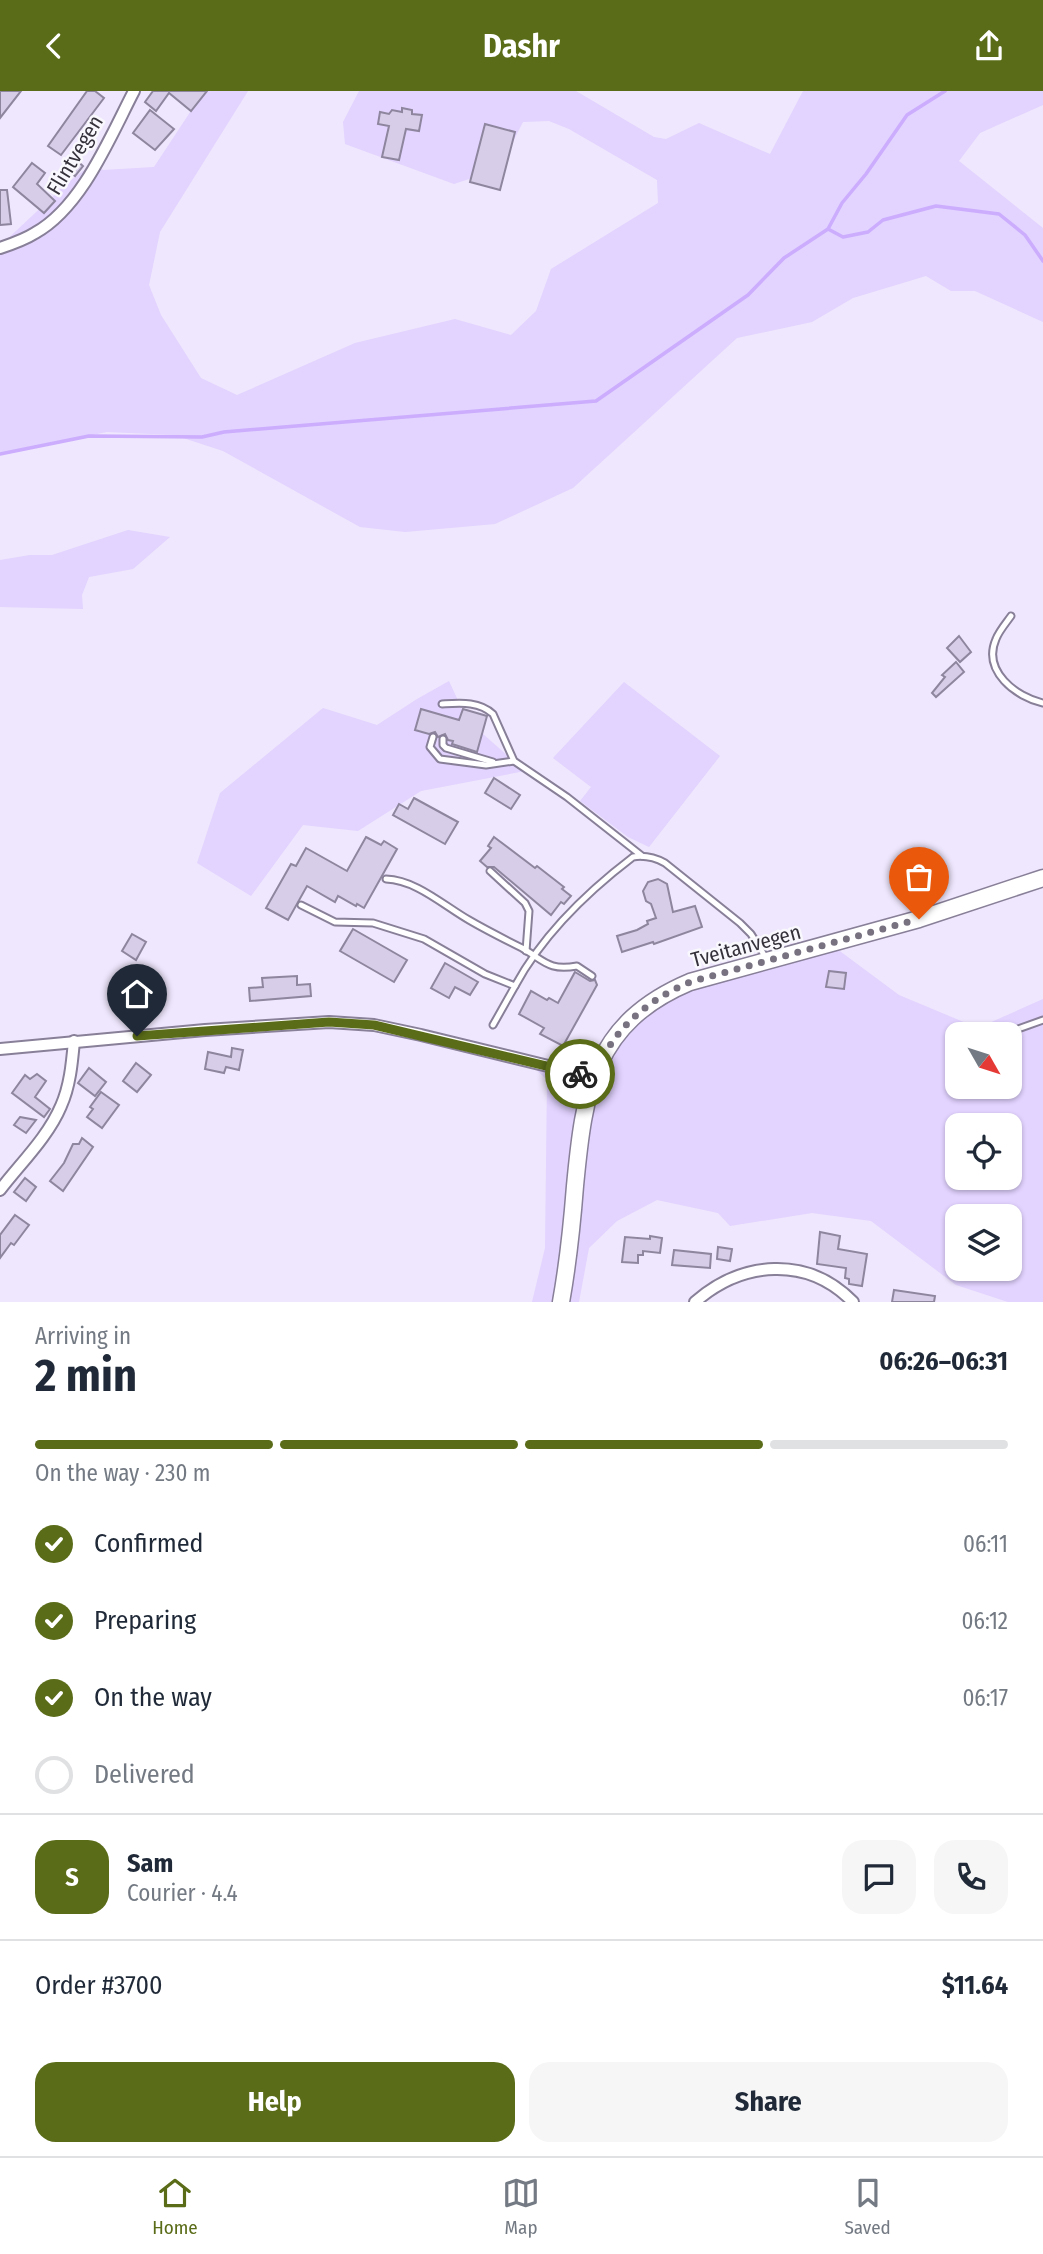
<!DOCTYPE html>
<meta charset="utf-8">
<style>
body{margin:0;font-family:"Fira Sans Condensed",sans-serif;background:#f6f6f7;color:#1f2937;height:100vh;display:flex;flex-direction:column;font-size:26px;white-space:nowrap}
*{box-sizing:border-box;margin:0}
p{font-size:23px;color:#747a83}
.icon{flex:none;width:38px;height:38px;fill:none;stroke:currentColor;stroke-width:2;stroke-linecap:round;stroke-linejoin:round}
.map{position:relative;height:1211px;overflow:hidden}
.details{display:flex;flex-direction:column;background:#fff;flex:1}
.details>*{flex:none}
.needle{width:46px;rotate:129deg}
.tools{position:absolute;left:945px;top:931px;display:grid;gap:14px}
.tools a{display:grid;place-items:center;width:77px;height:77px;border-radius:14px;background:#fff;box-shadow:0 2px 5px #0004;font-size:35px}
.pin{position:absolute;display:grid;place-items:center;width:60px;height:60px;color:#fff;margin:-72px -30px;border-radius:50% 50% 50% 0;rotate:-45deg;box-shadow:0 0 7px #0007}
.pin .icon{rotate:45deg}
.courier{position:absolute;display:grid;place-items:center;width:70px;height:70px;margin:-35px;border:5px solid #5a6c18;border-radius:50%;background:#fff;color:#222;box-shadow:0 2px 9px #0007}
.head em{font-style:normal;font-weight:700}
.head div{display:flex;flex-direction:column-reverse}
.head{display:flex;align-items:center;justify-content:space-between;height:119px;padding:0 35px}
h1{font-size:46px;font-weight:700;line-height:52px}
.bar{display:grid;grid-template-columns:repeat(4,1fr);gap:10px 7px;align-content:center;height:84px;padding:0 35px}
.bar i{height:9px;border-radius:5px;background:#e0e1e3}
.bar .current{background:#5a6c18}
.bar p{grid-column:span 4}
.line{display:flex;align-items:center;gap:18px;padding:0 35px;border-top:2px solid #e0e1e3}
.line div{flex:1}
.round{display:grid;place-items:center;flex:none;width:74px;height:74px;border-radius:21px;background:#f6f6f7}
ol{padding:0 35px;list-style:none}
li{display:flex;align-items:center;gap:21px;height:77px}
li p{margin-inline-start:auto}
li .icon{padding:7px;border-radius:50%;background:#5a6c18;color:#fff;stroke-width:4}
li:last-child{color:#747a83}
li i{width:38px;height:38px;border:4px solid #e0e1e3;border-radius:50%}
.cta{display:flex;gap:14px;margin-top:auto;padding:14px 35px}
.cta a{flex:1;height:80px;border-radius:21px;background:#5a6c18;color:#fff;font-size:28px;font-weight:700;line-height:80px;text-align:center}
.cta a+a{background:#f6f6f7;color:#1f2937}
header{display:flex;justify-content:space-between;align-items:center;height:91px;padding:0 35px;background:#5a6c18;color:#fff;font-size:32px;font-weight:700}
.dock{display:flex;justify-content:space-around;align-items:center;height:98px;border-top:2px solid #e0e1e3;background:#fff;font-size:19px;color:#747a83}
.dock a{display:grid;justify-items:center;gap:4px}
.dock .current{color:#5a6c18}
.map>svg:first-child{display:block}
</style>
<header><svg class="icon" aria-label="back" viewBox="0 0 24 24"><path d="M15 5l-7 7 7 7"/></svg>Dashr<svg class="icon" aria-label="share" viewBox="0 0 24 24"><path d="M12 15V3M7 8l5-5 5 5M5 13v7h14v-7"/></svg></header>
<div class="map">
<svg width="1043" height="1211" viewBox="0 0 1043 1211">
<rect width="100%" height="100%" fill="#efe7fd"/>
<g fill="#e2d3ff" fill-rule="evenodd">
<polygon points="204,0 248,0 160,141 149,194 161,224 201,287 237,304 355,252 455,228 511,244 536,220 551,178 658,112 657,89 569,38 549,30 523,31 499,78 454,93 345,53 343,31 359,0 576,0 654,46 666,48 699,32 770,63 803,0 1043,0 1043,14 980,42 959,70 1043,137 1043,231 975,200 951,200 926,185 853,207 812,231 737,247 573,397 495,433 405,441 360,436 223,360 174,344 107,341 0,362 0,155 66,93 95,71 103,79 154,76"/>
<polygon points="128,439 170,446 133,478 89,486 82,504 83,518 0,516 0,469 30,464 52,464"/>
<polygon points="449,590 467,629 525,680 421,700 358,740 303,734 251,805 197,772 220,702 323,617 377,634 417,608"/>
<polygon points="624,591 720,665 649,756 628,746 580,710 591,696 553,667"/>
<path d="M833,855L899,904L978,937L1043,908V1211H1008L956,1194L871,1130L812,1122L730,1135L718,1122L657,1109L617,1130L589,1157L579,1211H532L545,1157L547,989L528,971L593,990L620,942L679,897ZM957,943H1010V996H957ZM957,1034H1010V1087H957ZM957,1125H1010V1178H957Z"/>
</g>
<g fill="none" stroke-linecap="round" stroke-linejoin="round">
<g stroke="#cbacfd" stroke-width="3.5">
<polyline points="828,138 843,146 868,141 883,129 936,115 999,123 1025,144 1043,170"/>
<polyline points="0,363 89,345 202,346 224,341 596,310 748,204 784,167 828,138 842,112 866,83 907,24 945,0"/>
</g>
</g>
<g fill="#d7cde8" stroke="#8e859e" stroke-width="2">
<polygon points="0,0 21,0 0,27"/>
<polygon points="87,0 95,0 104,7 61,64 48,55"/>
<polygon points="153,0 207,0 191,20 169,2 156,20 145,11"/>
<polygon points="402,17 412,19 412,23 422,24 419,40 406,38 399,69 382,66 389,35 378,33 380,21 389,23 392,19 402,21"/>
<polygon points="150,19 174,38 155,59 133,42"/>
<polygon points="485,33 515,41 500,99 470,91"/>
<polygon points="73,66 83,75 75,85 64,76"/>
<polygon points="32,72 45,82 37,93 55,110 44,122 13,96"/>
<polygon points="0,99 7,99 11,133 0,134"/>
<polygon points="959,545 971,561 960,571 947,557"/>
<polygon points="956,571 964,581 936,606 932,602 945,586 942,584"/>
<polygon points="421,618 459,629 463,618 487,625 477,661 452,653 453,650 448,649 445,643 438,646 435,641 429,643 415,639"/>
<polygon points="494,687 520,704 511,718 485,702"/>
<polygon points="414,707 458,731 445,753 393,724 399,713 408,718"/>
<polygon points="366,746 381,754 384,750 397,758 364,817 357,813 356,815 338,805 335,811 307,795 288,829 266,817 291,773 296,775 306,757 347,780"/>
<polygon points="494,746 535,777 537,775 564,796 562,798 571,805 564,813 561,811 551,824 494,776 487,776 480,770 491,757 488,755"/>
<polygon points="658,788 667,793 673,821 695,815 702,836 654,853 653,851 622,861 617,845 637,839 648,833 647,830 656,827 651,813 646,810 643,800 648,791"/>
<polygon points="353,838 407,869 394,891 340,860"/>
<polygon points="132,843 146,851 136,869 122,860"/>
<polygon points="445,872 478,891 470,904 455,896 449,907 431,897"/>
<polygon points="829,880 846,882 844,898 826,896"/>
<polygon points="575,881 590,890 595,889 597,894 563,955 540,943 544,937 519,923 531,900 547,909 549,907 558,912"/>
<polygon points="297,885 297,894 310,893 311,905 250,910 249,897 263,896 262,887"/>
<polygon points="232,957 243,959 239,979 226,976 224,982 205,978 208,961 231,966"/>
<polygon points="136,972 151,984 137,1001 123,990"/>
<polygon points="89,977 106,991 95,1005 78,992"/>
<polygon points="37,983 46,990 35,1006 50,1018 44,1026 12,1002 25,984 30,988"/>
<polygon points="101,1001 119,1014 102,1037 87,1026 93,1018 90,1016"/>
<polygon points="20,1026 36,1029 26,1042 14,1034"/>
<polygon points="82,1047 93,1056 63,1100 50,1090 64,1072 73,1053 79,1053"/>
<polygon points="25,1087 36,1096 26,1110 14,1101"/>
<polygon points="15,1124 29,1134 14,1154 11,1152 0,1167 0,1144"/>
<polygon points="820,1141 840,1145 838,1158 867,1163 862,1195 849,1193 849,1188 845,1187 846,1177 817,1173"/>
<polygon points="650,1145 662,1147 660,1162 643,1160 643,1164 638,1164 638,1172 622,1171 625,1146 650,1148"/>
<polygon points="718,1156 732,1158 730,1170 717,1168"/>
<polygon points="674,1159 711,1163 710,1177 672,1174"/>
<polygon points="894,1199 935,1205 934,1211 892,1211"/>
</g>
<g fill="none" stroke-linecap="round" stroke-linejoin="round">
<defs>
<g id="service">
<path d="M1011,525C1006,532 999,540 996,548C982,580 1016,606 1043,612"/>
<path d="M442,613C460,612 479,610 493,623L514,670L567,706L642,765"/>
<polyline points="433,646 430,656 440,668 486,674 514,670"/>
<polyline points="443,648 443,654 446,657 493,671"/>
<polyline points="490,780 525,812 529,820 526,860"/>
<path d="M386,788C416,789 443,814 469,829C486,839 504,848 522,857C545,870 548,880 577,875L592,885"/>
<path d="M301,814L335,831L373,832L424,848L485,883L515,895C542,845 587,801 633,766C645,764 654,766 665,772L740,832L751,843L766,867"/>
<polyline points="493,934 515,895"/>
<polyline points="1004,943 1043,929"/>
</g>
<g id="minor">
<path d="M0,157C12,153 24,149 35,142C82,116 110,46 134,0"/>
<polyline points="0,958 205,939 329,931 374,934 421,944 593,986"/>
<path d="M0,1099C20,1073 48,1046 61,1015C70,995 72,972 74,950"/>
<path d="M695,1211C742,1170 807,1164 853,1211"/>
</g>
<path id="secondary" d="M561,1211C568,1172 572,1134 575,1095C584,1000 593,932 690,891L919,828L1043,787"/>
</defs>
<use href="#service" stroke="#887f98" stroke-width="9"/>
<use href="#minor" stroke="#887f98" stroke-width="14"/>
<use href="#secondary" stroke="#887f98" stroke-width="19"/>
<use href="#service" stroke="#fff" stroke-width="5"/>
<use href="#minor" stroke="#fff" stroke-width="10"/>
<use href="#secondary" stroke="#fff" stroke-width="16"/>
</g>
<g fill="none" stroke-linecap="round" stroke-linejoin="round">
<path stroke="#777180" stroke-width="7" stroke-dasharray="0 12.6" d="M580,983L593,986C612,940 645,910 690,891L919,828"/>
<polyline stroke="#5a6c18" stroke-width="9" points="137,945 329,931 374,934 580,983"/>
</g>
<g text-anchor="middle" stroke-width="5" stroke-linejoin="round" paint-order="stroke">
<g font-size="21" fill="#36323c" stroke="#f9f8fd">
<text transform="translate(75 64) rotate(-59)" y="7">Flintvegen</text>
<text transform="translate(746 855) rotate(-15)" y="7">Tveitanvegen</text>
</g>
</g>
</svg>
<div class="tools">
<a><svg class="needle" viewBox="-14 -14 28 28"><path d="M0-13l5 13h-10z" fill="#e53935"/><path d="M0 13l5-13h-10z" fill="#747a83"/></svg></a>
<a><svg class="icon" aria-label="locate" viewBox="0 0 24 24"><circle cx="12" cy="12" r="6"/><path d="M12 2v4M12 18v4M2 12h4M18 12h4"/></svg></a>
<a><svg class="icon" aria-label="layers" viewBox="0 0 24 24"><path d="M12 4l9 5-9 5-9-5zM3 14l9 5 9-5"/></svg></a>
</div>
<div class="pin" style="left:919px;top:828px;background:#ea580c"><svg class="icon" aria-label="bag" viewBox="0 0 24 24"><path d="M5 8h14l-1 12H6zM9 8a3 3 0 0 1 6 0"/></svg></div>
<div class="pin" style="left:137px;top:945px;background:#1f2937"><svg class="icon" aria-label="home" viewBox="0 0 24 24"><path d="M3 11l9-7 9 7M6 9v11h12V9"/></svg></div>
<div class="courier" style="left:580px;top:983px"><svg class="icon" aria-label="bike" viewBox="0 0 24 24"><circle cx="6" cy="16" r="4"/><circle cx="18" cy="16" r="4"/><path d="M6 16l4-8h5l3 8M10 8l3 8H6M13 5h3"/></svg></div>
</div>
<section class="details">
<div class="head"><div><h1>2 min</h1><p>Arriving in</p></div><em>06:26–06:31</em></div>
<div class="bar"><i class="current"></i><i class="current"></i><i class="current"></i><i></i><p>On the way · 230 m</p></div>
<ol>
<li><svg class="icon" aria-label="check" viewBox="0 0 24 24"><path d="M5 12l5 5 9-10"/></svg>Confirmed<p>06:11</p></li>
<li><svg class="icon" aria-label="check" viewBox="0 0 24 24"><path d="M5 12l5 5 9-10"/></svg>Preparing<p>06:12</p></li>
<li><svg class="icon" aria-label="check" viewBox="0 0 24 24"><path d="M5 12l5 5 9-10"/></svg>On the way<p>06:17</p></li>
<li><i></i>Delivered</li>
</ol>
<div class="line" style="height:126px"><b class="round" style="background:#5a6c18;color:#fff">S</b><div><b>Sam</b><p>Courier · 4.4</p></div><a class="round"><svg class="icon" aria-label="chat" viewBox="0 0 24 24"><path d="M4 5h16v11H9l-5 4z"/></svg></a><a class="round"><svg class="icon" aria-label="phone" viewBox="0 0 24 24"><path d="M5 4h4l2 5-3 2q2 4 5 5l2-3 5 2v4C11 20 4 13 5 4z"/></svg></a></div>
<div class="line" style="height:91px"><div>Order #3700</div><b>$11.64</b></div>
<div class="cta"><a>Help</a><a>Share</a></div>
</section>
<nav class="dock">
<a class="current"><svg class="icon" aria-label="home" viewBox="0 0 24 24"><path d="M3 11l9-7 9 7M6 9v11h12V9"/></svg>Home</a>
<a><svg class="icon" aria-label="map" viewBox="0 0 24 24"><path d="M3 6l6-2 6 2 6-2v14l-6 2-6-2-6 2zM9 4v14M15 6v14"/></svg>Map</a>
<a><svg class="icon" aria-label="saved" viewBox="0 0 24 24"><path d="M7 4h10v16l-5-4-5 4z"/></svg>Saved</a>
</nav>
